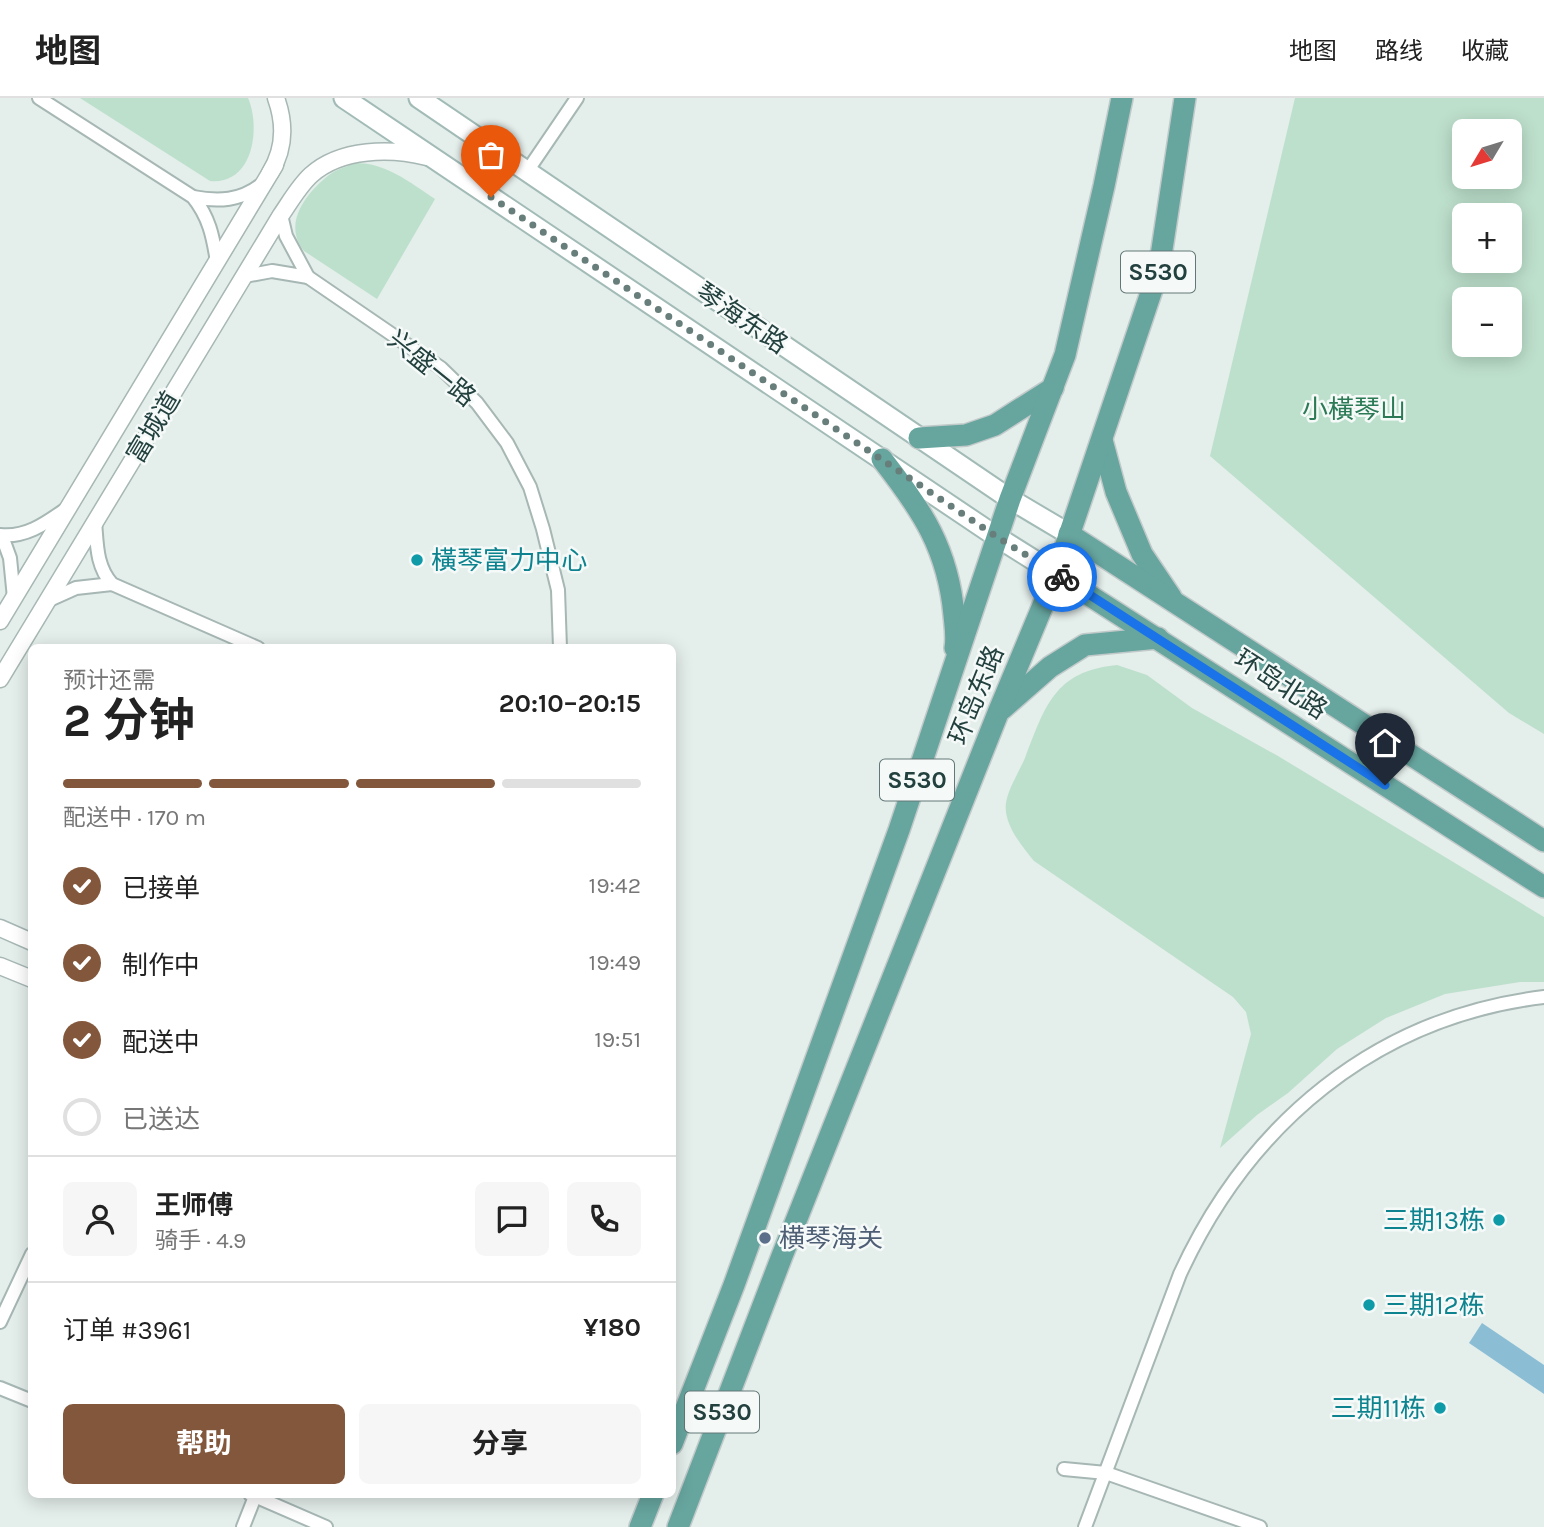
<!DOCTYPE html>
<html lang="zh">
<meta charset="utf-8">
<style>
body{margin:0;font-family:Karla,"Noto Sans SC",sans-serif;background:#f6f6f6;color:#222;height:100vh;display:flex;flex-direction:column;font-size:26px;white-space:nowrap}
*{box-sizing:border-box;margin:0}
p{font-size:23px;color:#767676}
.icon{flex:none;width:38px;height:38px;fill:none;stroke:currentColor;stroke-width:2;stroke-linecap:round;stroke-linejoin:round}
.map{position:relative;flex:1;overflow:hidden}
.side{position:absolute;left:28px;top:546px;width:648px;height:854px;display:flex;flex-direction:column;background:#fff;border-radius:10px;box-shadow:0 4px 18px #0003}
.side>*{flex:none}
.needle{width:46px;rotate:232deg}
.controls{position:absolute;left:1452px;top:21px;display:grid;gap:14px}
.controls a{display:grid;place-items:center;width:70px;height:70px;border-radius:10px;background:#fff;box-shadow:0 4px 18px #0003;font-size:35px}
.pin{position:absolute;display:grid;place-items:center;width:60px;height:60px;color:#fff;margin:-72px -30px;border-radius:50% 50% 50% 0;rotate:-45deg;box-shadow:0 0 7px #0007}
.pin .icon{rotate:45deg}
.courier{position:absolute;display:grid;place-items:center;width:70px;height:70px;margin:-35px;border:5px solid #1a73e8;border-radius:50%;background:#fff;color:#222;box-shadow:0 2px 9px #0007}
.summary em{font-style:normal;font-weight:700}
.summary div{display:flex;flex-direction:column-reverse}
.summary{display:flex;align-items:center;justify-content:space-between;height:119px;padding:0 35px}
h1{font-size:46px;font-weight:700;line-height:52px}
.bar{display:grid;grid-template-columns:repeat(4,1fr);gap:10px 7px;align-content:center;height:84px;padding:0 35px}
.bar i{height:9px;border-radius:5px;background:#e0e0e0}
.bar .active{background:#82573b}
.bar p{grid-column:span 4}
.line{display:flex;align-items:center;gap:18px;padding:0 35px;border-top:2px solid #e0e0e0}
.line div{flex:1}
.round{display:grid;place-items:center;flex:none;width:74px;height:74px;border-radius:10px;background:#f6f6f6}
ol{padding:0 35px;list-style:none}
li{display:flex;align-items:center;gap:21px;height:77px}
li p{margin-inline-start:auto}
li .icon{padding:7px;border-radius:50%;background:#82573b;color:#fff;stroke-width:4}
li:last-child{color:#767676}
li i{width:38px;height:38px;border:4px solid #e0e0e0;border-radius:50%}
.primary-button{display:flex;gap:14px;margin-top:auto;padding:14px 35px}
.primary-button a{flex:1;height:80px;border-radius:10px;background:#82573b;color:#fff;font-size:28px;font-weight:700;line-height:80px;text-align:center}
.primary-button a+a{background:#f6f6f6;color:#222}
header{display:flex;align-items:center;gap:42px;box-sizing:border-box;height:98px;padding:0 35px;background:#fff;border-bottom:2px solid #e0e0e0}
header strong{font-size:33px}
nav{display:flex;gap:38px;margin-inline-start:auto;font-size:24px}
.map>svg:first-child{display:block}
</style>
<header>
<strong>地图</strong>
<nav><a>地图</a><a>路线</a><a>收藏</a></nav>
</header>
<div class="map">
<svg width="1544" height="1429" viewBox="0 0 1544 1429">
<rect width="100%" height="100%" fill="#e4eeeb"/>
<g fill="#bde0cc" fill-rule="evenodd">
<path d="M80,0H248C261,30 253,87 210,83Z"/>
<path d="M1295,0H1544V636L1509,615L1210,358ZM1510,33V79H1465V33ZM1510,117V163H1465V117ZM1465,201H1510V247H1465Z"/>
<path d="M355,65C387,65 409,84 435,101L377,201L304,153C282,126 306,95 329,77C336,71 347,69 355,65Z"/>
<path d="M1117,567L1147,577L1192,610L1278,658L1544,819V884H1520L1445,896L1386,920L1337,951L1288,995L1257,1017L1220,1050L1251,936L1246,914L1233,899L1034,763C1022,748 1003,726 1006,705C1008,691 1019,674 1025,660C1045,609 1054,573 1117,567Z"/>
</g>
<polygon fill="#8bbed5" points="1482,1225 1544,1267 1544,1296 1469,1245"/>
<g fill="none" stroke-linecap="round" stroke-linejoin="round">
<defs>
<g id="minor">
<path d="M39,0L193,99C209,119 213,138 217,164"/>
<polyline points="526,75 577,0"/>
<path d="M193,99C218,104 241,103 262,86"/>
<polyline points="245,178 272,173 308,179 286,138 281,117"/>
<polyline points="308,179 441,270 477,305 507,345 530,389 543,431 558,492 560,550"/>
<path d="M95,423C97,446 96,468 112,486L258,550"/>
<path d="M0,437C26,440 46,425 66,411"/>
<polyline points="2,438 10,460 14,500"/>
<polyline points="47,503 76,490 112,486"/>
<polyline points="0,1224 32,1156"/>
<polyline points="0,1290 32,1303"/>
<polyline points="1064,1371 1106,1375 1260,1429"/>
<polyline points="250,1396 326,1429"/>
<polyline points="243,1429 256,1396"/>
<path d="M1085,1429L1180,1176C1249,1026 1375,919 1544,899"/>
</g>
<g id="tertiary">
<path d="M270,75C285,51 285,25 276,0"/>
<polyline points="0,523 275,67"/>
<path d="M0,581L281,117C290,104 299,88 311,77C341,50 391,50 427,59"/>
<polyline points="0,830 32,844"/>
<polyline points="0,868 32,881"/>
</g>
<g id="secondary">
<polyline points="344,0 997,439 1056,476"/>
<polyline points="419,0 1010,401 1069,436"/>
</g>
<g id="primary">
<polyline points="919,340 966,337 995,327 1053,290"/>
<polyline points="1102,342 1116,394 1142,456 1171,499"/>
<path d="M882,361C922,412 948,451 954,517C955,528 957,539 955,550"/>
<polyline points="1069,436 1544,743"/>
<polyline points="1056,476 1544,789"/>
<polyline points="1002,611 1050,569 1085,547 1158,540"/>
<polyline points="672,1346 734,1187 899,732 1010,401 1065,257 1104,88 1122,0"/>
<polyline points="640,1429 653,1396"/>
<polyline points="678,1429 782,1158 998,615 1056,476 1159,171 1185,0"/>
</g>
</defs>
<use href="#minor" stroke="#a6b7b4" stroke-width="16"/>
<use href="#tertiary" stroke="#a6b7b4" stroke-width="19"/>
<use href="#secondary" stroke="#a2bbb6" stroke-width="23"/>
<use href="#primary" stroke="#c1cac9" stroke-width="24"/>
<use href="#minor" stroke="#fff" stroke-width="12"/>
<use href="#tertiary" stroke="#fff" stroke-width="16"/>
<use href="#secondary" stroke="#fff" stroke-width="19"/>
<use href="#primary" stroke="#67a59f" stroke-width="21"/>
</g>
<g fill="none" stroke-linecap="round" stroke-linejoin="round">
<polyline stroke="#677e7b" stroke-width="7" stroke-dasharray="0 12.6" points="491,99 997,439 1062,479"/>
<polyline stroke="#1a73e8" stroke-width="9" points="1062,479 1385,687"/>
</g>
<g fill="#0f9aa8" stroke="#f5faf9" stroke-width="2.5">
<circle cx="417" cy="462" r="7"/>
<circle cx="1499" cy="1122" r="7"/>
<circle cx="1369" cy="1207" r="7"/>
<circle cx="1440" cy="1310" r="7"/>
</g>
<circle fill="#5c6f8a" stroke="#f5faf9" stroke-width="2.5" cx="765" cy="1140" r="7"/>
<g text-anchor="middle" stroke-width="5" stroke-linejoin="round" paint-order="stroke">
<g fill="#f5faf9" stroke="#627876" stroke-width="2">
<rect x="1121" y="153.5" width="74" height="41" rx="5"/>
<rect x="880" y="661.5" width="74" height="41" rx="5"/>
<rect x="685" y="1293.5" width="74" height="41" rx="5"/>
</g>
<g font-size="24" font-weight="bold" fill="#23413e">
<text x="1158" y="182">S530</text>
<text x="917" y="690">S530</text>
<text x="722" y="1322">S530</text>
</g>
<g font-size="26" fill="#23413e" stroke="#f5faf9">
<text transform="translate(742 220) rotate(34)" y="9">琴海东路</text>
<text transform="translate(432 270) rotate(39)" y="9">兴盛一路</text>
<text transform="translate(153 329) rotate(-59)" y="9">富城道</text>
<text transform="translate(1281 586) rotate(33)" y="9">环岛北路</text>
<text transform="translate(976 597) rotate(-68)" y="9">环岛东路</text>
</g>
<g font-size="26" fill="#2b7a55" stroke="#f5faf9">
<text x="1354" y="320">小橫琴山</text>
</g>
<g font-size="26" fill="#0d838f" stroke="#f5faf9" text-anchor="start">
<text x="431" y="471">橫琴富力中心</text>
<text x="1485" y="1131" text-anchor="end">三期13栋</text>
<text x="1383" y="1216">三期12栋</text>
<text x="1426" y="1319" text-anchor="end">三期11栋</text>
</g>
<g font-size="26" fill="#4e5e75" stroke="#f5faf9" text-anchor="start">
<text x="779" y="1149">横琴海关</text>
</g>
</g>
</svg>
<div class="controls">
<a><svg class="needle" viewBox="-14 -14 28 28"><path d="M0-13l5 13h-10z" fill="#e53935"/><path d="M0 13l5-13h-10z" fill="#767676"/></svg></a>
<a>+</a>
<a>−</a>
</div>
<div class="pin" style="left:491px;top:99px;background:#ea580c"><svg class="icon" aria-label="bag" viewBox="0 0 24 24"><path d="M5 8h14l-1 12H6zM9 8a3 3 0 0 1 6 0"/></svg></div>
<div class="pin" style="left:1385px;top:687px;background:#1f2937"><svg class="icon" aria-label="home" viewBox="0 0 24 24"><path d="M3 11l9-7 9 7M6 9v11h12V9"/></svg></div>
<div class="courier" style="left:1062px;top:479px"><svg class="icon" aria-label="bike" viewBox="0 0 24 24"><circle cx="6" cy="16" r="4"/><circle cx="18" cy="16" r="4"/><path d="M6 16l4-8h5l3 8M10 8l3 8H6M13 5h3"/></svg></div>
<section class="side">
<div class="summary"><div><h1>2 分钟</h1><p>预计还需</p></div><em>20:10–20:15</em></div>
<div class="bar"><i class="active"></i><i class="active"></i><i class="active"></i><i></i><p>配送中 · 170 m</p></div>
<ol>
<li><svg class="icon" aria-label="check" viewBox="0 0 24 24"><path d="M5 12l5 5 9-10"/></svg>已接单<p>19:42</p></li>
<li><svg class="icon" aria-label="check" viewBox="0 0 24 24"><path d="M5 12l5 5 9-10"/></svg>制作中<p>19:49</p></li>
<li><svg class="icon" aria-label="check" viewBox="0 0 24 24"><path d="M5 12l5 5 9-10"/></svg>配送中<p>19:51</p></li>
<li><i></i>已送达</li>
</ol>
<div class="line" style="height:126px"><a class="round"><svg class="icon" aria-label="person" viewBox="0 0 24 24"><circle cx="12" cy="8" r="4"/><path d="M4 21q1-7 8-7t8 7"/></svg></a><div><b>王师傅</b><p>骑手 · 4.9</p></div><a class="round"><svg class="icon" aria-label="chat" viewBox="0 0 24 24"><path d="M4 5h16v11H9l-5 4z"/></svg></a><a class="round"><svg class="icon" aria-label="phone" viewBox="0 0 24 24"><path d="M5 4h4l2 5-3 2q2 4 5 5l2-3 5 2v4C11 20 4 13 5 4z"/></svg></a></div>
<div class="line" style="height:91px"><div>订单 #3961</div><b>¥180</b></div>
<div class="primary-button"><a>帮助</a><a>分享</a></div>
</section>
</div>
